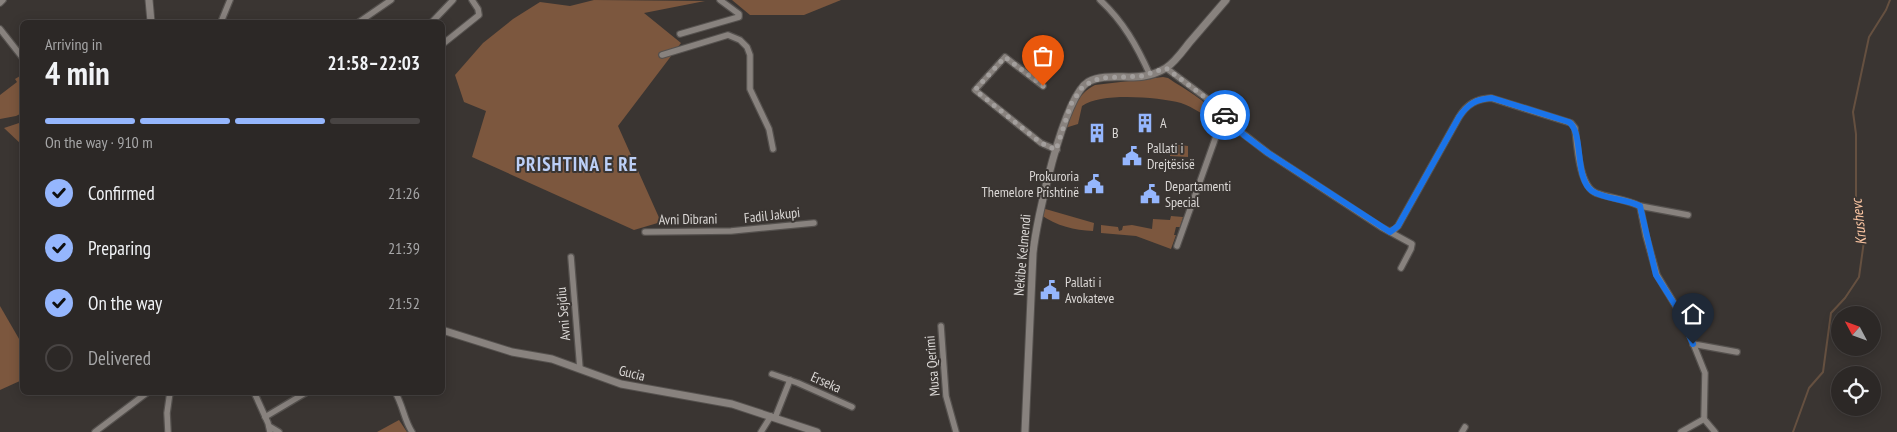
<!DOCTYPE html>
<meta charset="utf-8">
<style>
body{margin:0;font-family:"PT Sans Narrow",sans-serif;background:#34302e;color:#f1f3f6;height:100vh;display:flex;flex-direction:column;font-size:19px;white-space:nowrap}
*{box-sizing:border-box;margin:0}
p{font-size:16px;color:#a6a6a7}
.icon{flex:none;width:28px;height:28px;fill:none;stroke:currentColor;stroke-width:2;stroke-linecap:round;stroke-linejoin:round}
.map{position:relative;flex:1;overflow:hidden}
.sheet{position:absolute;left:20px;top:20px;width:425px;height:375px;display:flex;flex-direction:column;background:#2c2826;border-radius:8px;box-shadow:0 2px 12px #0003,0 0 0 1px #484443}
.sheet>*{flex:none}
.needle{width:32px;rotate:311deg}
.buttons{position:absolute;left:1831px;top:306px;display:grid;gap:10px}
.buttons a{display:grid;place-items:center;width:50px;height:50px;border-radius:50%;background:#2c2826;box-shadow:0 2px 12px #0003,0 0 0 1px #484443;font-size:25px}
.pin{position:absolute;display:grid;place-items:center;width:42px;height:42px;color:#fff;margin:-51px -21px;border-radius:50% 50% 50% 0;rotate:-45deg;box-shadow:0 0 5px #0007}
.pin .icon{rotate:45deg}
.courier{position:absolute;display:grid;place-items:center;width:50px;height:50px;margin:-25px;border:4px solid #1a73e8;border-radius:50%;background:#fff;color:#222;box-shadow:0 1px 6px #0007}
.head em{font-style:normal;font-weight:600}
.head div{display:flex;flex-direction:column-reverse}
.head{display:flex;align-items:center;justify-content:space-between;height:85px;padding:0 25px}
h1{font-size:32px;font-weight:600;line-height:38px}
.bar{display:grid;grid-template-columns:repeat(4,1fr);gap:8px 5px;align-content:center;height:60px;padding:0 25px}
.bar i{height:6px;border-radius:4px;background:#484443}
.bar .on{background:#95b6fd}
.bar p{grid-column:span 4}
ol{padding:0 25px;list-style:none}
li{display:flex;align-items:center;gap:15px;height:55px}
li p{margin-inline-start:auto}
li .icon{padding:5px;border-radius:50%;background:#95b6fd;color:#111;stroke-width:4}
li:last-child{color:#a6a6a7}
li i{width:28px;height:28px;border:2px solid #484443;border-radius:50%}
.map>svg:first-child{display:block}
</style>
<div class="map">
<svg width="1897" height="432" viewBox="0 0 1897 432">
<rect width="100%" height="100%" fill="#3a3532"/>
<g fill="#7c573e">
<polygon points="594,0 705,1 644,13 681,43 618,126 661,222 634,230 472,157 486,111 464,102 455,75 483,43 513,19 540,2 570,6"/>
<polygon points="732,0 841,0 804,15 750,15"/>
<polygon points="20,76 22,79 22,113 16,116 0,119 0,95 17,82 15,79"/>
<path d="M1163,77L1168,78C1184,89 1207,100 1217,117L1216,122C1205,116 1193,107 1181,103C1158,97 1101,92 1082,106L1078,124L1065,128C1073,110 1077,94 1095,85Z"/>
<polygon points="22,122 22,145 4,128"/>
<polygon points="1170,144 1188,146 1188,157 1170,156"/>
<path d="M1042,208L1094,223L1093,231C1074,230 1057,226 1041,215Z"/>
<polygon points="1171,216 1183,217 1180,227 1176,227 1174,235 1176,235 1171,249 1136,236 1101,233 1101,225 1118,227 1119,231 1122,230 1123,226 1132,225 1152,229 1153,219 1170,220"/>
<polygon points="0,306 22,344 22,380 0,390"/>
<polygon points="399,420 407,432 377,432"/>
</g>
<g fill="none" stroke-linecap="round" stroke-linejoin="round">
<polyline stroke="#655040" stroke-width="2" points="1793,432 1809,388 1823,372 1831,313 1845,298 1859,277 1864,241 1856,198 1856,134 1853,112 1869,37 1886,10 1890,0"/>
<defs>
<g id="minor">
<path d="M1100,0C1123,21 1137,46 1150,75"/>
<polyline points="0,3 3,0"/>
<polyline points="221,22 230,0"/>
<polyline points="359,22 391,0"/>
<polyline points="432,22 453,0"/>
<polyline points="0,29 22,57"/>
<polyline points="680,34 739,17 739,14 720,0"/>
<polyline points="444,43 479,15 478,9 472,0"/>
<polyline points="662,55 728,35 740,40 747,47 750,55 750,89 769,129 773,149"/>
<polyline points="1166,68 1217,106 1237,129 1268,153 1381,227 1412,244 1411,249 1401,268"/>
<polyline points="1043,86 1005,57 975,90 1041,143 1057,150"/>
<polyline points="1640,206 1688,215"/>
<path d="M1390,231L1394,230L1398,226L1459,117C1467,104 1476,99 1491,98L1571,123L1575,128C1577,145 1579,186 1596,193C1610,198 1626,199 1640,206L1646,236L1657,275L1683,318L1705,373L1704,419"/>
<polyline points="645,232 731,231 814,223"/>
<polyline points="1177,246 1224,114"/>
<polyline points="571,257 580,369"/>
<polyline points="941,326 946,396 956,432"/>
<polyline points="1693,344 1737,352"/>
<polyline points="772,374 798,383 852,407"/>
<polyline points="254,392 268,423 270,432"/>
<path d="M395,392C403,405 404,420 412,432"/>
<polyline points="265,417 307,392"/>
<polyline points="775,418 790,380"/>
<polyline points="1704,419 1715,432"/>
<polyline points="269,426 279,432"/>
<polyline points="95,432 148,392"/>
<polyline points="168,432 167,413 170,392"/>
<polyline points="761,432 771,416"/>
<polyline points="1462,432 1465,427"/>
<polyline points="1681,432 1704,419"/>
</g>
<g id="tertiary">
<polyline points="149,0 151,22"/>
<polyline points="442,330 512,352 552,359 621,384 732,404 817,432"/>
<path d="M1025,432L1033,253C1036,222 1063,97 1088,82C1104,73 1127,79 1144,76C1151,75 1159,72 1166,68C1175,62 1182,52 1189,43C1201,29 1213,15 1226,0"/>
</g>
</defs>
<use href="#minor" stroke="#55514e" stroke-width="8"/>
<use href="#tertiary" stroke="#55514e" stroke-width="9"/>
<use href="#minor" stroke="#88827e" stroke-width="5.5"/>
<use href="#tertiary" stroke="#88827e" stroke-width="7"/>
</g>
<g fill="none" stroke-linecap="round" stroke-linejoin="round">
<polyline stroke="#a39f9d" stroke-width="5" stroke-dasharray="0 9" points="1043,86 1005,57 975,90 1041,143 1056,150 1071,104 1083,86 1100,78 1142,76 1166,68 1210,101 1225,115"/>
<path stroke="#1a73e8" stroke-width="6" d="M1225,115L1244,135L1268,153L1390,232L1398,226L1459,117C1468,104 1476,99 1492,98L1569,122C1584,133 1574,178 1592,191C1604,199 1626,199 1640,206L1656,275L1677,308L1693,344"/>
</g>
<defs>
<symbol id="building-bare" viewBox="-9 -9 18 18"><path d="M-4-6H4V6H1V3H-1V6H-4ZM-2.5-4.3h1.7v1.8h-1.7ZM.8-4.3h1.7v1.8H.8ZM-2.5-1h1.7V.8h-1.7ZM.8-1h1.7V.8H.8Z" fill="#95b6fd" stroke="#3a3532" stroke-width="2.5" paint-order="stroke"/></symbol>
<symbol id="civic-bare" viewBox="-9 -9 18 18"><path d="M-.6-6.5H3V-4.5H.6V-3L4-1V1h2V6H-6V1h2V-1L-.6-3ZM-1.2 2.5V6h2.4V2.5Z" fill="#95b6fd" stroke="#3a3532" stroke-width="2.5" paint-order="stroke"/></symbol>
</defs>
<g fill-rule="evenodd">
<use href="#building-bare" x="1131" y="109" width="28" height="28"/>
<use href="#building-bare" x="1083" y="119" width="28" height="28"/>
<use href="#civic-bare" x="1118" y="142" width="28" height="28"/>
<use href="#civic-bare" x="1080" y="170" width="28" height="28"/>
<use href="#civic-bare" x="1136" y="180" width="28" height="28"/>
<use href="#civic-bare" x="1036" y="276" width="28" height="28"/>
</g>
<g text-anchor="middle" stroke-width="4" stroke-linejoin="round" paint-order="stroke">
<g font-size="14" fill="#dbd8d6" stroke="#3a3532" text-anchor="start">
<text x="1160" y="128">A</text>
<text x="1112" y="138">B</text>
<text x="1147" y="153">Pallati i<tspan x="1147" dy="16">Drejtësisë</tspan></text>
<text x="1079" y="181" text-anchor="end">Prokuroria<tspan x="1079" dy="16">Themelore Prishtinë</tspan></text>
<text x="1165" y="191">Departamenti<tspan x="1165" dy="16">Special</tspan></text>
<text x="1065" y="287">Pallati i<tspan x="1065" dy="16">Avokateve</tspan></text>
</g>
<g font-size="14" fill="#dbd8d6" stroke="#3a3532">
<text transform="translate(772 215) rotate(-6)" y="5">Fadil Jakupi</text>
<text transform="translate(688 219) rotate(-1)" y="5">Avni Dibrani</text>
<text transform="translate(1022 255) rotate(-85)" y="5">Nekibe Kelmendi</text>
<text transform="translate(563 314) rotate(-95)" y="5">Avni Sejdiu</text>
<text transform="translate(932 366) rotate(-95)" y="5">Musa Qerimi</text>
<text transform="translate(632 373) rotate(14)" y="5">Gucia</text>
<text transform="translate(826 382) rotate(24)" y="5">Erseka</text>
</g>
<g font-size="15" font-style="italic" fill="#fcc6a3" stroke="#3a3532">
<text transform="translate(1859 222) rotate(-96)" y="5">Krushevc</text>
</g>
<g font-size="19" font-weight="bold" letter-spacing="1" fill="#bccff7" stroke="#3a3532">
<text x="577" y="171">PRISHTINA E RE</text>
</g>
</g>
</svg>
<div class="buttons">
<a><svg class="needle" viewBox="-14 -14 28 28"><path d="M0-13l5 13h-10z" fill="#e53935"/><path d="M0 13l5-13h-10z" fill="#a6a6a7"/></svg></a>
<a><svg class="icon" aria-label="locate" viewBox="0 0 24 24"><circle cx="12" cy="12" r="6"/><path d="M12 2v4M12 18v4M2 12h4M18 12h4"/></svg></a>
</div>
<div class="pin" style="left:1043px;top:86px;background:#ea580c"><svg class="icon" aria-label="bag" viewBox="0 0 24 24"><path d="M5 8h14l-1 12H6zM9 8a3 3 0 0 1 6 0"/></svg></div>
<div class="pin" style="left:1693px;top:344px;background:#1f2937"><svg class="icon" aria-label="home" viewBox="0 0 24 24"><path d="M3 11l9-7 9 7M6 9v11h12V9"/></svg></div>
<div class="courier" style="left:1225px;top:115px"><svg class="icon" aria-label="car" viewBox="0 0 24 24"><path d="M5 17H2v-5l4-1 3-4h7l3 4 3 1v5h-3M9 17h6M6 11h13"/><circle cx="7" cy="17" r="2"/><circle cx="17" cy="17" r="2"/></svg></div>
<section class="sheet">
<div class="head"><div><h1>4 min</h1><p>Arriving in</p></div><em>21:58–22:03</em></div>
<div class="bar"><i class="on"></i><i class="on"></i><i class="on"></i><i></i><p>On the way · 910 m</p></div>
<ol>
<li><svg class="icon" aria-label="check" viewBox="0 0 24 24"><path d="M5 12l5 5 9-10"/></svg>Confirmed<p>21:26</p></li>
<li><svg class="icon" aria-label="check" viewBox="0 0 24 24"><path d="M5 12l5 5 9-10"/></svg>Preparing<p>21:39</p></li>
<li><svg class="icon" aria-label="check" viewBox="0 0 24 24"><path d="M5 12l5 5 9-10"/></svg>On the way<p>21:52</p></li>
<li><i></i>Delivered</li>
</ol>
</section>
</div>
